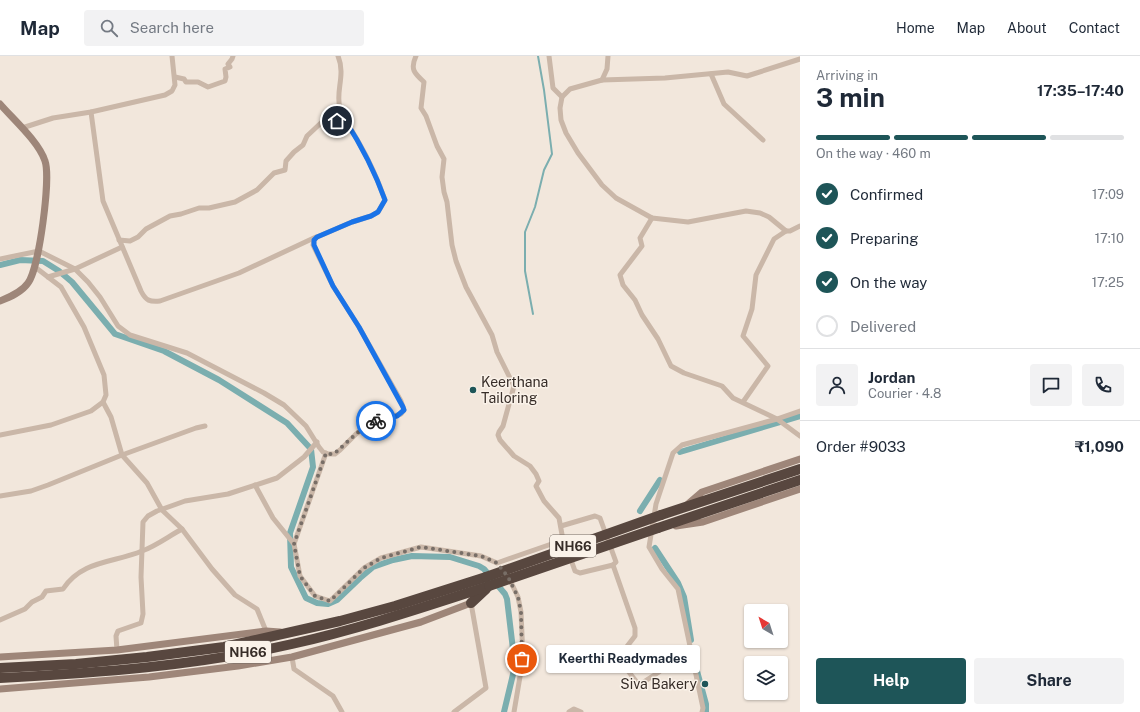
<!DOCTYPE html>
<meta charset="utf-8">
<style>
body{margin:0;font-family:"Public Sans",sans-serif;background:#f2f2f3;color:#1f2937;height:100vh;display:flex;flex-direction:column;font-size:15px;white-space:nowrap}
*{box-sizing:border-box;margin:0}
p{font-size:13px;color:#747a83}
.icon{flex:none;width:22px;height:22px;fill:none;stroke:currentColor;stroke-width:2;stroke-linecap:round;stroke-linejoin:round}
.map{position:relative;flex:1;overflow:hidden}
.details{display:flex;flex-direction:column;background:#fff;width:340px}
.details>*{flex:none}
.needle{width:26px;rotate:321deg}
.buttons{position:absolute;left:744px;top:548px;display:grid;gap:8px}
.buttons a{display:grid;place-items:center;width:44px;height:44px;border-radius:4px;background:#fff;box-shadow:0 1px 3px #0004;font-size:20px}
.pin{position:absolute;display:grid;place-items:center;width:34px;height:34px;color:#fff;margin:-17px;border:2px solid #fff;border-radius:50%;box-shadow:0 1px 4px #0007}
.courier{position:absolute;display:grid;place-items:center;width:40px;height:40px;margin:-20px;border:3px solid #1a73e8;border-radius:50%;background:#fff;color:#222;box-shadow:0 1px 5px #0007}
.bubble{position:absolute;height:28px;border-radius:4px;background:#fff;box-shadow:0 1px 3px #0004;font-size:13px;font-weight:700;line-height:28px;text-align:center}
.overview em{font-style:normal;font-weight:700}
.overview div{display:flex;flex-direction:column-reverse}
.overview{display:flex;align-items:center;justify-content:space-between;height:68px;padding:0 16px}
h1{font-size:26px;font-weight:700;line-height:30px}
.bar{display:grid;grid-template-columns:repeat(4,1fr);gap:6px 4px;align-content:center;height:48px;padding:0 16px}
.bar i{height:5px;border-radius:3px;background:#e0e1e3}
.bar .current{background:#1e5558}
.bar p{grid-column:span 4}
.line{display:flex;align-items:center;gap:10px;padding:0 16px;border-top:1px solid #e0e1e3}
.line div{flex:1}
.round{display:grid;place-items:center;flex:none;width:42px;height:42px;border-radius:4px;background:#f2f2f3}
ol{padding:0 16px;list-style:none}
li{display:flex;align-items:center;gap:12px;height:44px}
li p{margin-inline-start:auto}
li .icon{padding:4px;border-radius:50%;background:#1e5558;color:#fff;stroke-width:4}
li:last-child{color:#747a83}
li i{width:22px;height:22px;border:2px solid #e0e1e3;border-radius:50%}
.action{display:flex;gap:8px;margin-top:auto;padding:8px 16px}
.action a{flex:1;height:46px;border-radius:4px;background:#1e5558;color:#fff;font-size:16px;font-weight:700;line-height:46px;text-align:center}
.action a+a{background:#f2f2f3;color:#1f2937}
header{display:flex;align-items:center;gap:24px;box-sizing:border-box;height:56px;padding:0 20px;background:#fff;border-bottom:1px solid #e0e1e3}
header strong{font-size:19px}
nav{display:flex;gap:22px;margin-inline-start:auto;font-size:14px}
.search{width:280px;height:36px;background:#f2f2f3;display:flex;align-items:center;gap:10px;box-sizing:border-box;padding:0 14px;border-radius:4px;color:#747a83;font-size:15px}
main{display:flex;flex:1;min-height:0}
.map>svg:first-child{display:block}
</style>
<header>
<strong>Map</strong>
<div class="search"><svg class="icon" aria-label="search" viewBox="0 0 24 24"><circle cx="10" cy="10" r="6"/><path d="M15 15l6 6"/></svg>Search here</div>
<nav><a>Home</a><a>Map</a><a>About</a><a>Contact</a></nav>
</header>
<main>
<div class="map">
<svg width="800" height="656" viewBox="0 0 800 656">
<rect width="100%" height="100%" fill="#f2e7dc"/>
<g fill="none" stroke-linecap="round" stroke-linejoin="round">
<polyline stroke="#7baeaf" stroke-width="2" points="533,258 525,215 525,176 535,151 544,114 552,98 544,34 538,0"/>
<g stroke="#7baeaf" stroke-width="6">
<polyline points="0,209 20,204 43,205 59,215 72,226 115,278 164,295 219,324 287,367 311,393 313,411 290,477 291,511 306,542 317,547 328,548 337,544 360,522 373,511 393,504 412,500 450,501 479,510 484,513 505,538 507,543 515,610 504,656"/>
<polyline points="680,396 800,360"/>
<polyline points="640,455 660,424"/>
<polyline points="655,492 678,527 684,541 691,584"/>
<polyline points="697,615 706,648 706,656"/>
</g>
<g stroke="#cab7a8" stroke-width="5">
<path d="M416,0C410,13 414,17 424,26L421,52L426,60L437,90L444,103L442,121L444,136L447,146L452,189L456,205L466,231L492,279L497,296L514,330L503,370L499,376L498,379L500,384L514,400L530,410L536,418L539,425L536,430L544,445L559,462L563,484"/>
<polyline points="549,0 553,32 562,41"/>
<polyline points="800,3 747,20 728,16 665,22 602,24 570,33 562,41 560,52 561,64 566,77 578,97 602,129 616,142 652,162 688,166 746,155 760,157 769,161 786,175 790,175 800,170"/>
<polyline points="711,18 724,48 763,84"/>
<polyline points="175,21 184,23 186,26 198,26 208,31 225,25 226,21 225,13 230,11 228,8 232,3 233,0"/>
<polyline points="602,24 607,13 608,0"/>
<path d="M91,56L103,145L141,235C146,245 150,246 160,245L239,217L316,181"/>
<polyline points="22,72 53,62 91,56 165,39 172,35 175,29 172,0"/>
<polyline points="652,162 640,182 642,190 620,219 623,229 635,244 642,259 658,283 671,310 684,317 722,330 733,342 777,363 800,380"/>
<polyline points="119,184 130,185 138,181 146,173 170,160 181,158 199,152 209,152 235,146 257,134 274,117 285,114 286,105 294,96 303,89 307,80 323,65 345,64"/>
<path d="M0,203L39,195L75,213L88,226L100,241L118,270L130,279L187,297L264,337L284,349L306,370L319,391L323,396L328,398H335L340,394L356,378L371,367L401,358L404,354L401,345L359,271L333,230L313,189L314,184L317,181L352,166L371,160L378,156L385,144C378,124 369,104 358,85C352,74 344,64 340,52C335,36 346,19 338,0"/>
<polyline points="48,221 75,213 122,191"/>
<polyline points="103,346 111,361 122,399 147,427 162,454 182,473 212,513 235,539 257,553 266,575"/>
<polyline points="743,346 768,310 743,280 752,253 756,219 774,183 786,175"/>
<polyline points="0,379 51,369 91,355 103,346 106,339 104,319 84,271 61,231 35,211"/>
<polyline points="326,397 294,488 300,520 315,540 330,545 364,512 381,502 421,491 481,500 497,507 563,484 567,494"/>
<polyline points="255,429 273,462 294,488"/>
<polyline points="0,440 31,435 48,429 122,399 196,372 205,370"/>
<polyline points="561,470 595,460 600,462 616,506 613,509"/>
<polyline points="570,501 575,515 580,517 613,509 635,572 635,580 625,593 625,611 639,629 659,616"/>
<polyline points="509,522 518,541 521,556 522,579 523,603 514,656"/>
<path d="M0,564L25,553L32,546L42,541L46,535L63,533C82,504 114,507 142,495C156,490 169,480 182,473"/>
<polyline points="117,594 116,580 118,575 141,567 143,558 141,521 143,466 148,460 157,455 185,445 228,438 277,422 304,401 317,386"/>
<polyline points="292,601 294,613 333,640 342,656"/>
<polyline points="454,656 486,632 471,547"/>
<polyline points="569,656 574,653 581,656"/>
<polyline points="702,656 703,652 678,533 662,513 649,491 656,448 673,397 682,389 777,363 800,355"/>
</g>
<g stroke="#9e8679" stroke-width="7">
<path d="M0,48C13,63 39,86 45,105C51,122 39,213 28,227C22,236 10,241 0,245"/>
<polyline points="688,448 702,436 800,403"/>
<polyline points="676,470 703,466 800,433"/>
<polyline points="0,601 117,594 266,575 280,576"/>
<polyline points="0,633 149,621 238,610 292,601 421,566 471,547"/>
</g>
<g stroke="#58473f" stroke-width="10">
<polyline points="661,459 800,413"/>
<polyline points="658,472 800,424"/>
<polyline points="471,547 486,533"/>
<polyline points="0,612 76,608 147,601 224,591 340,565 395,550 486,521"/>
<path d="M0,622C97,617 196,610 292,588C359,573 424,551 489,530"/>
</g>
<g stroke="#58473f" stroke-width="10">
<polyline points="486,521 661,459"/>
<polyline points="489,530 658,472"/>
</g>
</g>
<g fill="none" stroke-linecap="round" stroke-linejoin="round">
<polyline stroke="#786e67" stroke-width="4" stroke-dasharray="0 7.2" points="376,365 371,366 356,378 334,398 328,398 326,397 294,488 300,520 315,540 330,545 364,512 381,502 421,491 481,500 497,507 508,521 518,541 521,556 522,603"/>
<path stroke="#1a73e8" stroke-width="5" d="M337,65L345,64C361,89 375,116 385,144L378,156L371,160L352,166L317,181L314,184V189L333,230L359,271L403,351L404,354L397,360L376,365"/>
</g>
<g fill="#1e5558" stroke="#faf2e9" stroke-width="1.5">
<circle cx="473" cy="334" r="4"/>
<circle cx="705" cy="628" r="4"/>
</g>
<g text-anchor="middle" stroke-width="3" stroke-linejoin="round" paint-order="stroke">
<g fill="#faf2e9" stroke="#726862" stroke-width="1">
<rect x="550" y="479" width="46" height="22" rx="3"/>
<rect x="225" y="585" width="46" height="22" rx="3"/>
</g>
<g font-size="13" font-weight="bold" fill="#372d28">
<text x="573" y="495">NH66</text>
<text x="248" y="601">NH66</text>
</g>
<g font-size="14" fill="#372d28" stroke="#faf2e9" text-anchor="start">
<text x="481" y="331">Keerthana<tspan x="481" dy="16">Tailoring</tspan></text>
<text x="697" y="633" text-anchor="end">Siva Bakery</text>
</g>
</g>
</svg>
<div class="buttons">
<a><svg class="needle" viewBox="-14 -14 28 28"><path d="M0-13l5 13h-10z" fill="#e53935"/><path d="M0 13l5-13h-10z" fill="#747a83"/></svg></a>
<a><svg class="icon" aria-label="layers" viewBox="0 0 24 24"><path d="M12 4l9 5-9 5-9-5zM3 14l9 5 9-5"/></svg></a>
</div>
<div class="pin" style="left:522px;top:603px;background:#ea580c"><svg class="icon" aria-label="bag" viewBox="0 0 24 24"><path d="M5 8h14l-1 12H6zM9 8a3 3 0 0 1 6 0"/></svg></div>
<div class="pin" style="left:337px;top:65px;background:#1f2937"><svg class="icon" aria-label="home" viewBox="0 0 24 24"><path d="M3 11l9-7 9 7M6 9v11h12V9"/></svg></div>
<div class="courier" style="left:376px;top:365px"><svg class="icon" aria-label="bike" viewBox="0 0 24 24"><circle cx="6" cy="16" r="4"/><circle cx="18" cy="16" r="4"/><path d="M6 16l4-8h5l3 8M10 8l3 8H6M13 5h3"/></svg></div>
<div class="bubble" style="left:546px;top:589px;width:154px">Keerthi Readymades</div>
</div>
<section class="details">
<div class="overview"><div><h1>3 min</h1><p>Arriving in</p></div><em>17:35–17:40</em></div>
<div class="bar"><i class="current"></i><i class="current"></i><i class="current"></i><i></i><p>On the way · 460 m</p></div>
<ol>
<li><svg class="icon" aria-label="check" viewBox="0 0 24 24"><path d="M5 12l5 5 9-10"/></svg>Confirmed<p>17:09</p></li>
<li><svg class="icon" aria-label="check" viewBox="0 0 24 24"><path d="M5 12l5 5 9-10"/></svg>Preparing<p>17:10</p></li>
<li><svg class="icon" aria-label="check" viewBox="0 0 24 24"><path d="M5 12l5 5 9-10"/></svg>On the way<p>17:25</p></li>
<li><i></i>Delivered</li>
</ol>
<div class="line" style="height:72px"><a class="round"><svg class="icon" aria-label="person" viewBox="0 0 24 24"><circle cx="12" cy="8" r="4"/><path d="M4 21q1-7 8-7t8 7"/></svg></a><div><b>Jordan</b><p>Courier · 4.8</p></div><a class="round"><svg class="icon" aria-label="chat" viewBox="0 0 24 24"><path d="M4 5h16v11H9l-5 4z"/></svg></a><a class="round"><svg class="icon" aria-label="phone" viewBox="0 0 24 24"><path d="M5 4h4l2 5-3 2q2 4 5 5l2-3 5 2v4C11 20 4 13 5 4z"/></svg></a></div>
<div class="line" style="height:52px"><div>Order #9033</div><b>₹1,090</b></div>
<div class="action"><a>Help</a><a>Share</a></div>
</section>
</main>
